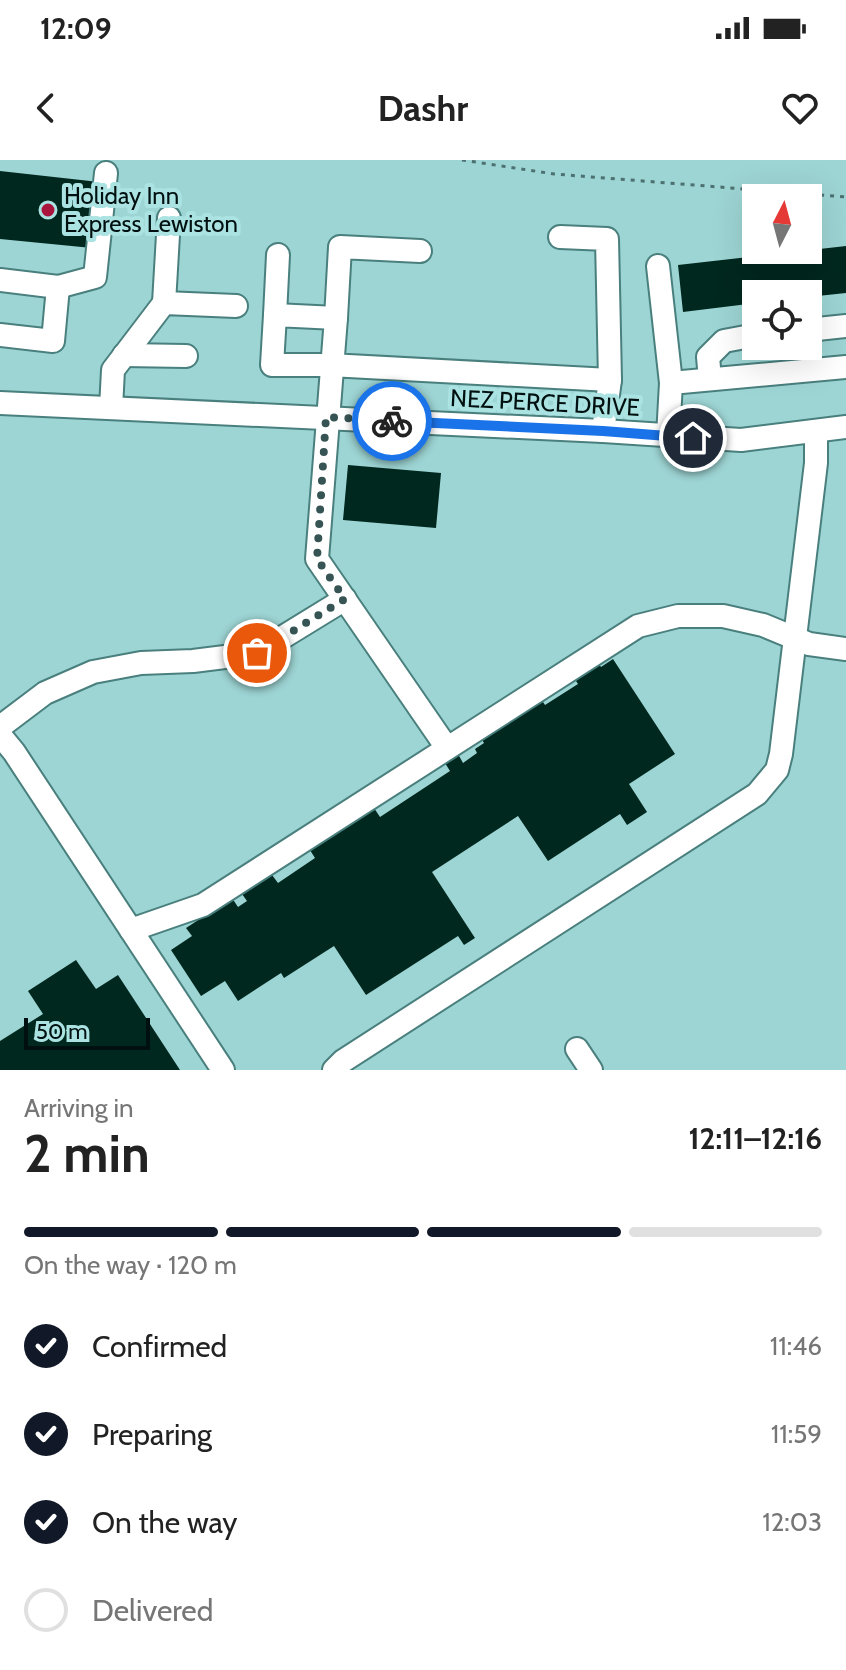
<!DOCTYPE html>
<meta charset="utf-8">
<style>
body{margin:0;font-family:Cabin,sans-serif;background:#f6f6f6;color:#222;height:100vh;display:flex;flex-direction:column;font-size:30px;white-space:nowrap}
*{box-sizing:border-box;margin:0}
p{font-size:26px;color:#767676}
.icon{flex:none;width:44px;height:44px;fill:none;stroke:currentColor;stroke-width:2;stroke-linecap:round;stroke-linejoin:round}
.map{position:relative;height:910px;overflow:hidden}
.details{display:flex;flex-direction:column;background:#fff;flex:1}
.details>*{flex:none}
.needle{width:52px;rotate:6deg}
.controls{position:absolute;left:742px;top:24px;display:grid;gap:16px}
.controls a{display:grid;place-items:center;width:80px;height:80px;border-radius:0px;background:#fff;box-shadow:0 8px 32px #0002;font-size:40px}
.scale{position:absolute;left:24px;bottom:20px;width:126px;box-sizing:border-box;padding-left:8px;border:4px solid #000f0f;border-top:0;font-size:22px;line-height:28px;white-space:nowrap;color:#000f0f;-webkit-text-stroke:6px #aae3e1;paint-order:stroke}
.pin{position:absolute;display:grid;place-items:center;width:68px;height:68px;color:#fff;margin:-34px;border:4px solid #fff;border-radius:50%;box-shadow:0 2px 8px #0007}
.courier{position:absolute;display:grid;place-items:center;width:80px;height:80px;margin:-40px;border:6px solid #1a73e8;border-radius:50%;background:#fff;color:#222;box-shadow:0 2px 10px #0007}
.headline em{font-style:normal;font-weight:800}
.headline div{display:flex;flex-direction:column-reverse}
.headline{display:flex;align-items:center;justify-content:space-between;height:136px;padding:0 24px}
h1{font-size:52px;font-weight:800;line-height:60px}
.bar{display:grid;grid-template-columns:repeat(4,1fr);gap:12px 8px;align-content:center;height:96px;padding:0 24px}
.bar i{height:10px;border-radius:6px;background:#e0e0e0}
.bar .on{background:#111827}
.bar p{grid-column:span 4}
ol{padding:0 24px;list-style:none}
li{display:flex;align-items:center;gap:24px;height:88px}
li p{margin-inline-start:auto}
li .icon{padding:8px;border-radius:50%;background:#111827;color:#fff;stroke-width:4}
li:last-child{color:#767676}
li i{width:44px;height:44px;border:4px solid #e0e0e0;border-radius:50%}
.status{display:flex;justify-content:space-between;align-items:center;height:56px;padding:0 40px;background:#fff;direction:ltr}
.status svg{height:22px;fill:currentColor}
header{display:flex;justify-content:space-between;align-items:center;height:104px;padding:0 24px;background:#fff;font-size:36px;font-weight:800}
.map>svg:first-child{display:block}
</style>
<div class="status"><b>12:09</b><svg viewBox="0 0 49 12"><path d="M0 12V9h3v3zM5 12V6h3v6zM10 12V3h3v9zM15 12V0h3v12zM26 1h20v11H26zM47 4h2v5h-2z"/></svg></div>
<header><svg class="icon" aria-label="back" viewBox="0 0 24 24"><path d="M15 5l-7 7 7 7"/></svg>Dashr<svg class="icon" aria-label="heart" viewBox="0 0 24 24"><path d="M12 20l-8-8c-3-5 5-10 8-4 3-6 11-1 8 4z"/></svg></header>
<div class="map">
<svg width="846" height="910" viewBox="0 0 846 910">
<rect width="100%" height="100%" fill="#9dd5d4"/>
<g fill="#01281f">
<polygon points="0,11 99,22 92,88 0,79"/>
<polygon points="846,86 846,133 808,137 808,134 756,134 756,143 683,152 678,105"/>
<polygon points="348,305 441,313 436,368 343,360"/>
<polygon points="613,499 675,594 629,624 647,652 627,665 620,654 548,701 518,656 432,712 475,778 464,785 458,776 366,835 334,786 284,818 281,813 238,841 225,821 201,836 171,790 192,776 186,768 232,738 238,747 247,741 242,734 272,715 278,723 315,698 308,687 372,645 380,657 450,611 445,603 458,594 463,603 477,593 475,589 484,583 477,572 537,533 545,545 578,524 574,518 598,503 601,507"/>
<polygon points="76,800 96,829 118,815 180,910 0,910 0,881 43,854 28,831"/>
</g>
<g fill="none" stroke-linecap="round" stroke-linejoin="round">
<defs>
<g id="minor">
<polyline points="560,77 607,79 610,220"/>
<polyline points="658,106 671,223"/>
<polyline points="0,120 58,127 53,181 0,175"/>
<polyline points="58,127 95,117 106,13"/>
<polyline points="164,143 169,58"/>
<polyline points="275,155 278,95"/>
<polyline points="336,158 340,87 420,91"/>
<polyline points="808,170 846,166"/>
<polyline points="124,195 186,196"/>
<polyline points="710,219 708,197 724,181 756,175"/>
<polyline points="0,243 603,271 741,280 846,267"/>
<polyline points="111,248 113,210 164,143 236,146"/>
<polyline points="668,276 671,223 846,207"/>
<polyline points="0,567 45,533 93,512 141,503 193,501 257,493 345,439"/>
<polyline points="0,575 14,592 223,910"/>
<polyline points="447,588 317,399 336,158 275,155 272,205 330,205 610,220 603,271"/>
<polyline points="131,770 203,745 638,466 678,456 723,456 763,465 809,484 846,489"/>
<polyline points="577,889 591,910"/>
<polyline points="334,910 343,901 757,634 777,610 781,594 816,303 816,271"/>
</g>
</defs>
<use href="#minor" stroke="#497f7d" stroke-width="26"/>
<polyline stroke="#4d7070" stroke-width="3" stroke-dasharray="4 6" stroke-linecap="butt" points="462,0 554,14 846,37"/>
<use href="#minor" stroke="#fff" stroke-width="22"/>
</g>
<g fill="none" stroke-linecap="round" stroke-linejoin="round">
<polyline stroke="#375454" stroke-width="8" stroke-dasharray="0 14.4" points="257,493 345,439 317,399 326,257 392,261"/>
<polyline stroke="#1a73e8" stroke-width="10" points="392,261 603,271 693,278"/>
</g>
<circle fill="#aa153e" stroke="#aae3e1" stroke-width="3" cx="48" cy="50" r="8"/>
<g text-anchor="middle" stroke-width="8" stroke-linejoin="round" paint-order="stroke">
<g font-size="24" fill="#000f0f" stroke="#aae3e1" text-anchor="start">
<text x="64" y="44">Holiday Inn<tspan x="64" dy="28">Express Lewiston</tspan></text>
</g>
<g font-size="24" fill="#000f0f" stroke="#aae3e1">
<text transform="translate(545 243) rotate(3)" y="8">NEZ PERCE DRIVE</text>
</g>
</g>
</svg>
<div class="controls">
<a><svg class="needle" viewBox="-14 -14 28 28"><path d="M0-13l5 13h-10z" fill="#e53935"/><path d="M0 13l5-13h-10z" fill="#767676"/></svg></a>
<a><svg class="icon" aria-label="locate" viewBox="0 0 24 24"><circle cx="12" cy="12" r="6"/><path d="M12 2v4M12 18v4M2 12h4M18 12h4"/></svg></a>
</div>
<div class="scale">50 m</div>
<div class="pin" style="left:257px;top:493px;background:#ea580c"><svg class="icon" aria-label="bag" viewBox="0 0 24 24"><path d="M5 8h14l-1 12H6zM9 8a3 3 0 0 1 6 0"/></svg></div>
<div class="pin" style="left:693px;top:278px;background:#1f2937"><svg class="icon" aria-label="home" viewBox="0 0 24 24"><path d="M3 11l9-7 9 7M6 9v11h12V9"/></svg></div>
<div class="courier" style="left:392px;top:261px"><svg class="icon" aria-label="bike" viewBox="0 0 24 24"><circle cx="6" cy="16" r="4"/><circle cx="18" cy="16" r="4"/><path d="M6 16l4-8h5l3 8M10 8l3 8H6M13 5h3"/></svg></div>
</div>
<section class="details">
<div class="headline"><div><h1>2 min</h1><p>Arriving in</p></div><em>12:11–12:16</em></div>
<div class="bar"><i class="on"></i><i class="on"></i><i class="on"></i><i></i><p>On the way · 120 m</p></div>
<ol>
<li><svg class="icon" aria-label="check" viewBox="0 0 24 24"><path d="M5 12l5 5 9-10"/></svg>Confirmed<p>11:46</p></li>
<li><svg class="icon" aria-label="check" viewBox="0 0 24 24"><path d="M5 12l5 5 9-10"/></svg>Preparing<p>11:59</p></li>
<li><svg class="icon" aria-label="check" viewBox="0 0 24 24"><path d="M5 12l5 5 9-10"/></svg>On the way<p>12:03</p></li>
<li><i></i>Delivered</li>
</ol>
</section>
